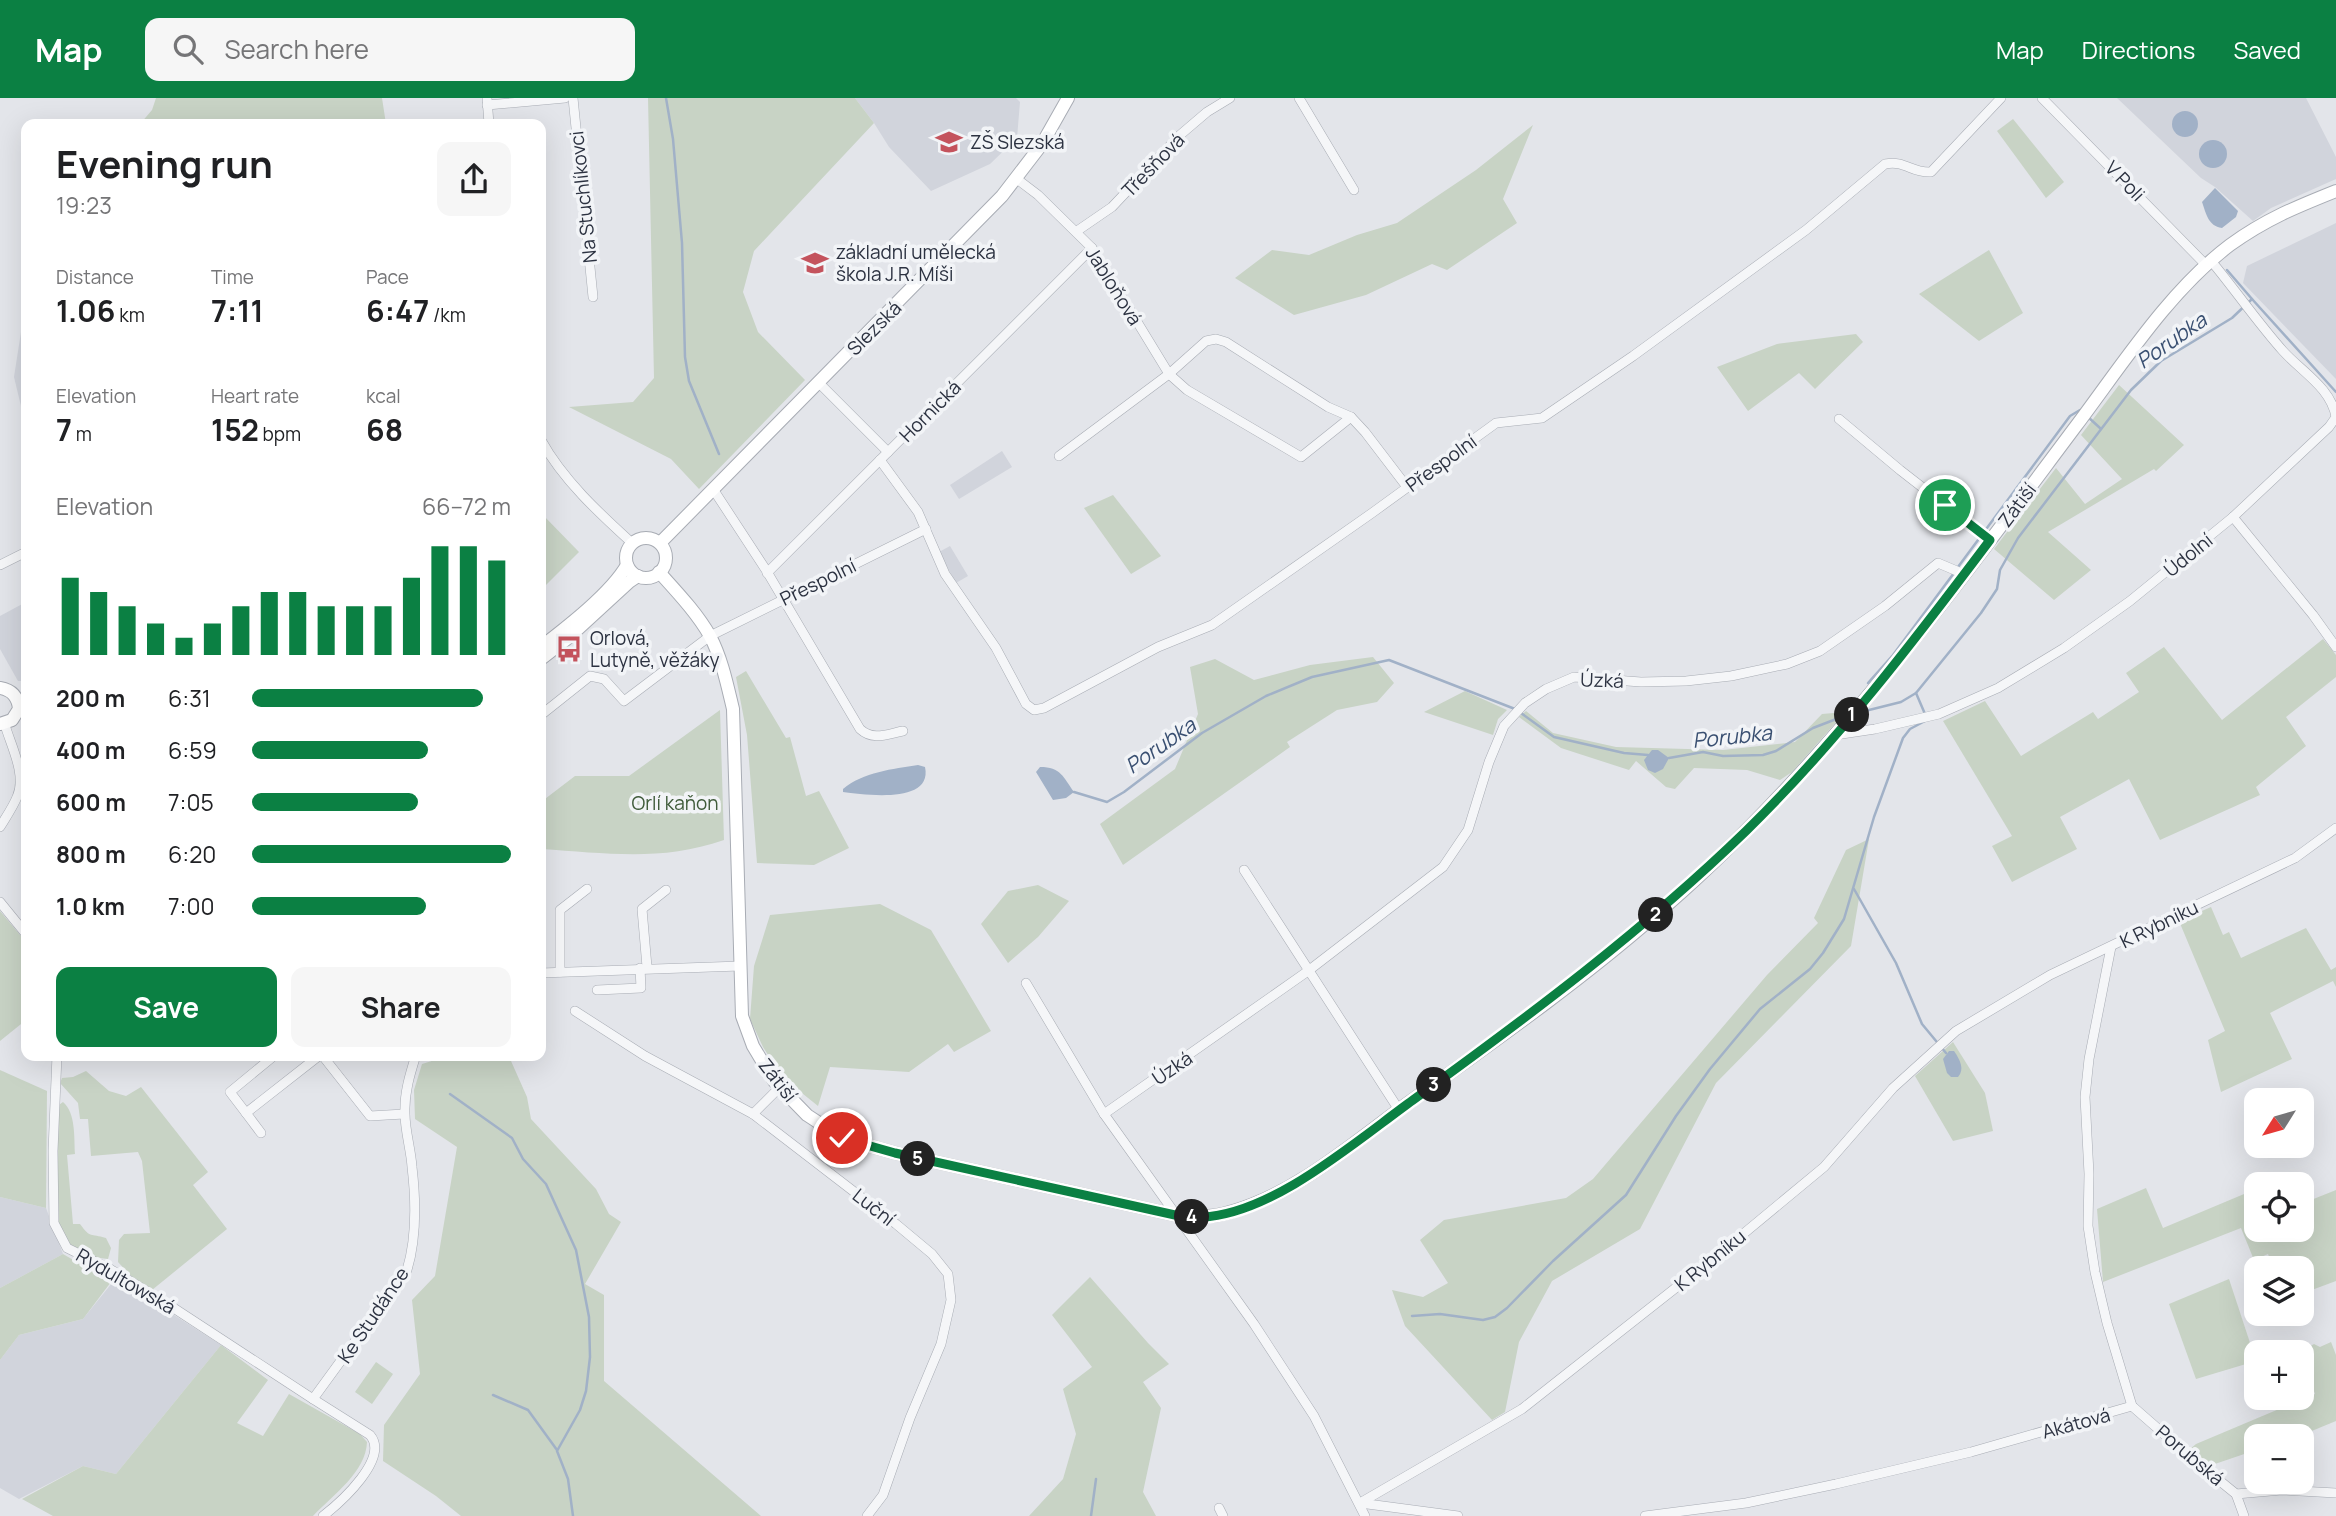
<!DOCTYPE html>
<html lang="en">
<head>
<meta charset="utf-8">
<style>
  :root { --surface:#fff; --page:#f6f6f6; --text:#202124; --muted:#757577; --accent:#0b8043 }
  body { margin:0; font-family:Manrope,sans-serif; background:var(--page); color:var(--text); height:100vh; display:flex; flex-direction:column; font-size:26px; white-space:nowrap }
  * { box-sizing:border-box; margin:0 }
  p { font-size:23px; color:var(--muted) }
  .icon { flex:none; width:38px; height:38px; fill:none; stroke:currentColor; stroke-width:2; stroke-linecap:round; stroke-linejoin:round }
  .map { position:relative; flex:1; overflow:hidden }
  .panel { position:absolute; left:21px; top:21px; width:525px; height:942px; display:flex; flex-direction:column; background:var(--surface); border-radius:14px; box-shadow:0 7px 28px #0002 }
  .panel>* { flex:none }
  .needle { width:46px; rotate:233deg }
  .fabs { position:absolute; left:2244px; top:990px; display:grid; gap:14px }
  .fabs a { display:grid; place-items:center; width:70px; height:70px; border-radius:14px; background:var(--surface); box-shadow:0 7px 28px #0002; font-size:35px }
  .pin { position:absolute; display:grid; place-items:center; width:60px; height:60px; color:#fff; margin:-30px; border:4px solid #fff; border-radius:50%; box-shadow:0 2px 7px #0007 }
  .km { position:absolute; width:35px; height:35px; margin:-18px; border-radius:50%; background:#222; color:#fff; font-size:19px; line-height:35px; text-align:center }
  .round { display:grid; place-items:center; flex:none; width:74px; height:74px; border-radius:14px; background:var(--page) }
  .summary { display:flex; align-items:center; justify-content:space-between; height:119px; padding:0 35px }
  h1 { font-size:38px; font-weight:700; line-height:52px }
  .stats { display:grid; grid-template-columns:repeat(3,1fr); gap:10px; height:119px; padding:7px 35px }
  .stats div { display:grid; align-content:center }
  .stats b { font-size:30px; font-weight:700 }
  .stats small { font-size:19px; font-weight:400 }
  .stats p { font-size:19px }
  .chart { height:196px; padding:14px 35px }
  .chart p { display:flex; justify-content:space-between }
  .chart svg { width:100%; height:126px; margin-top:7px; stroke:var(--accent); stroke-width:6 }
  .button { display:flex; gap:14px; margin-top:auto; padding:14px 35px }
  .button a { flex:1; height:80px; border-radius:14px; background:var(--accent); color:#fff; font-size:28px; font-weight:700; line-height:80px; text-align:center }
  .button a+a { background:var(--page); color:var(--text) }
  ul { padding:0 35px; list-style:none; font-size:23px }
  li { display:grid; grid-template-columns:112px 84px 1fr; align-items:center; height:52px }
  li i { height:18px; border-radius:9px; background:var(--accent) }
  header { display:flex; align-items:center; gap:42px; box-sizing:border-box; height:98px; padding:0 35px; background:var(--accent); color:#fff }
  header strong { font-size:33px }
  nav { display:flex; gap:38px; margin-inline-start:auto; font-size:24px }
  .search { width:490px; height:63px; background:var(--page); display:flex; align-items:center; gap:18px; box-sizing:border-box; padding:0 24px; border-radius:14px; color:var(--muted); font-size:26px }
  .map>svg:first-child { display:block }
</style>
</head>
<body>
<header>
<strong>Map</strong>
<div class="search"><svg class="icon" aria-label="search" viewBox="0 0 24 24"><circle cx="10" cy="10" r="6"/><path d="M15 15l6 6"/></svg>Search here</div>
<nav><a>Map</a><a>Directions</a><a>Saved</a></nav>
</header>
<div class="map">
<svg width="2336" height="1418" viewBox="0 0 2336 1418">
  <rect width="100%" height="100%" fill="#e3e5ea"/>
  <!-- built -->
  <g fill="#d1d4dc">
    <polygon points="855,0 1016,0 1020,4 1017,40 990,66 931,93 889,49 874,25"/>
    <polygon points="2117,0 2306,0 2336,59 2336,81 2271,110 2253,123 2215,89 2201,80"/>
    <polygon points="2336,125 2336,281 2243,185 2247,168"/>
    <polygon points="26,202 26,329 14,279"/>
    <polygon points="1002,353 1012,369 959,401 950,387"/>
    <polygon points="950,448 968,478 956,485 939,454"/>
    <polygon points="26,504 26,583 18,583 0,551 0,518"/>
    <polygon points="0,1099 46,1110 63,1156 0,1190"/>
    <polygon points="116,1180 221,1247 116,1376 83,1368 19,1401 0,1390 0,1262 19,1237 83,1221"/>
  </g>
  <!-- green -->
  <g fill="#c8d3c5">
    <polygon points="156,0 382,0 386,26 140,26 152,12"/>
    <polygon points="648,0 855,0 874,25 754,153 743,194 758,234 805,282 699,391 671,361 569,309 633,304 654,280"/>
    <polygon points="2013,21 2064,84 2046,100 1997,33"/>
    <polygon points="1533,27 1503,101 1517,125 1447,172 1432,166 1366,197 1294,217 1235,180 1272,152 1309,157 1357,137 1397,125 1476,72"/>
    <polygon points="1989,152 2023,215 1979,243 1919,196"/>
    <polygon points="1856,236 1863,244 1815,291 1799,275 1748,313 1717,269 1777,246"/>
    <polygon points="2119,287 2184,347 2156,373 2154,371 2048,434 2091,472 2054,502 1994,451 2056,370 2085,406 2122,381 2081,337"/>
    <polygon points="1113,397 1161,458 1131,476 1084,410"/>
    <polygon points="541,415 579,454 541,492"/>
    <polygon points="2323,541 2336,557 2336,579 2286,619 2306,648 2256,689 2260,697 2160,742 2129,681 2060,719 2077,751 2012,784 1992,748 2012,738 1943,623 1985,603 2021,658 2093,614 2098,621 2139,594 2126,575 2164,549 2222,622"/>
    <polygon points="1373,559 1394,585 1377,604 1337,612 1287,644 1290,649 1123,767 1100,726 1175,671 1198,616 1190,569 1215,561 1254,582 1310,567"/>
    <polygon points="746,573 786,640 790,639 806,698 819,693 849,750 814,767 757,765 747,637 736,579"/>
    <polygon points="1465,593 1507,612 1498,621 1493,637 1424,614"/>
    <path d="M720,612L724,742C661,764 606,755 541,751V704L575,678H629Z"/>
    <polygon points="1526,613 1553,635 1616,649 1723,652 1795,644 1822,616 1845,614 1792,674 1780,682 1747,672 1694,670 1675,691 1666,689 1636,663 1629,672 1561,650 1519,619"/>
    <polygon points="1869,741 1851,848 1716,985 1640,1131 1552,1183 1519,1244 1505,1314 1492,1322 1405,1228 1392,1192 1423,1199 1448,1185 1420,1142 1444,1122 1566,1100 1593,1081 1767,877 1818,825 1814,820 1846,752"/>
    <polygon points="1038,787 1069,803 1038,839 1008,865 981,826 1008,793"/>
    <polygon points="880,806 931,832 991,933 954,954 948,946 909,974 830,969 818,1008 782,979 763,949 750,921 754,868 770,817"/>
    <polygon points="2211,809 2223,837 2229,834 2241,860 2306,830 2331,872 2336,869 2336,889 2333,883 2270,915 2292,961 2221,994 2208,942 2225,933 2179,823"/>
    <polygon points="0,813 26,844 26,922 0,943"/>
    <polygon points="1953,944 1985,995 1993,1033 1953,1043 1915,978"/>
    <polygon points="451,957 506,957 511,963 527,999 531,1021 596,1091 609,1116 621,1124 585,1186 604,1197 604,1283 761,1418 461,1418 436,1398 383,1363 384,1327 420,1276 412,1202 435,1178 457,1049 415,1021 414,992 422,966"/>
    <polygon points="0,972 47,993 46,1110 0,1099"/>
    <polygon points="86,973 109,993 126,998 141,989 208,1074 193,1087 227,1131 152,1192 131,1178 118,1164 119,1142 124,1136 150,1135 142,1063 138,1054 91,1058 88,1021 80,1021 78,1005 60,985 62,980 73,979"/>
    <path d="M63,1004C76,1015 74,1040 75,1056L67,1057L73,1126H80C91,1141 90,1135 106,1140L111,1150L108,1161L92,1159L71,1147L65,1140L57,1121L56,1009Z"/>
    <polygon points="2146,1090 2163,1130 2256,1091 2256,1132 2301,1132 2301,1106 2336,1092 2336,1183 2301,1196 2301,1171 2274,1171 2268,1156 2254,1162 2241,1130 2103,1184 2097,1111"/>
    <polygon points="63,1156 111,1184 83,1221 19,1237 0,1262 0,1190"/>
    <polygon points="1090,1179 1148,1245 1169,1266 1143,1284 1161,1310 1143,1394 1156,1418 1029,1418 1063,1381 1076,1336 1063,1291 1092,1269 1052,1217"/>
    <polygon points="2229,1181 2256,1263 2196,1281 2169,1206"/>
    <polygon points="2331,1244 2336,1257 2336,1323 2297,1339 2256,1339 2256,1352 2212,1367 2209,1367 2190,1351 2196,1346 2315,1296 2300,1254 2314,1246 2320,1249"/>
    <path d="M221,1247L268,1282L237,1325L263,1338L289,1296L360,1336L367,1344C366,1374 333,1397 313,1418H53L22,1401L83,1368L116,1376Z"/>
    <polygon points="376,1264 393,1276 372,1306 355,1294"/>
  </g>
  <!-- water -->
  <g fill="#a1b1c7">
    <circle cx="2185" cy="26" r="13"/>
    <circle cx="2213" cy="56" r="14"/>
    <path d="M2215,90L2238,113L2236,119L2222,130C2208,128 2206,115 2202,104Z"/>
    <polygon points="1652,652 1658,652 1669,660 1663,671 1655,675 1648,672 1644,662"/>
    <path d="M918,667L925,669C933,706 866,697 843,694V691C863,674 893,671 918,667Z"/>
    <path d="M1040,669C1061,669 1063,679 1074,694L1066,700L1053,702L1036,674Z"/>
    <path d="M1949,953H1954C1960,962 1965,971 1958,979H1951L1947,975L1943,961Z"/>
  </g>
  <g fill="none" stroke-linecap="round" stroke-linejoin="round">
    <!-- stream -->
    <g stroke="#a1b1c7" stroke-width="2.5">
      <polyline points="666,0 673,41 682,145 685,259 689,283 719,356"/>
      <polyline points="2227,172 2252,201"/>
      <polyline points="2088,319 2100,330"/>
      <polyline points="1958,469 2070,318 2080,312"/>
      <polyline points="1868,585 1893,557 1954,475"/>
      <polyline points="1916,595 1925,616"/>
      <polyline points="1861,614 1901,604 1916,595 1981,515 1997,491 2000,472 2018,440 2131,292 2161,263 2232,220 2252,201 2336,294"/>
      <polyline points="1521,615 1554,639 1624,655 1648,657"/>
      <polyline points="1669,660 1703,654 1723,658 1763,657 1776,653 1813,630 1844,618"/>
      <polyline points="1074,694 1107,704 1124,694 1202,635 1266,598 1312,579 1389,562 1515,611"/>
      <polyline points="1854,791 1896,865 1922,926 1946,955"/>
      <polyline points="450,996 512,1040 523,1061 546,1086 576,1152 589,1219 590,1259 586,1293 580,1312 557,1353 568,1381 573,1418"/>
      <polyline points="1412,1218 1440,1216 1483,1222 1495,1219 1507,1210 1553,1163 1626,1097 1676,1018 1710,971 1760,911 1810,871 1823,855 1844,821 1874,719 1903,640 1910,631 1925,623"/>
      <polyline points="493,1297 528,1312 557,1352"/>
      <polyline points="1091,1418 1096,1381"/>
    </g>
    <!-- street casing -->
    <g stroke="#a8acb4" stroke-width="10">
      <g id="street">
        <polyline points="487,0 489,26"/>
        <polyline points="573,0 593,199"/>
        <polyline points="1299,0 1354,92"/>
        <polyline points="2042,0 2207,168"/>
        <polyline points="487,7 565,0"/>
        <polyline points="1017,81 1038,97 1092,150 1169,276 1187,292 1301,359 1351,319"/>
        <polyline points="1077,133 1112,109 1180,37 1207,14 1230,0"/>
        <polyline points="819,285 888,354"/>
        <polyline points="1839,321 1900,372 1990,442"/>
        <path d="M541,342C563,382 599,415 632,445"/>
        <polyline points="1059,358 1169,276 1206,243 1216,241 1226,244 1328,309 1351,319 1365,334 1407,389"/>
        <path d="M880,362L918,414L945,476L996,550L1026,606L1034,612L1044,610L1158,549L1212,527L1372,415L1496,325L1542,320L1633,258L1806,132L1885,66C1906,62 1910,75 1931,74L2001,0"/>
        <path d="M713,391L766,472L860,631C873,643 887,636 903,633"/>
        <polyline points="2233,419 2313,517 2336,549"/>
        <polyline points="0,467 26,454"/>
        <polyline points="767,475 1092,150"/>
        <polyline points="541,617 590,578 604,581 624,603 710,538 926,431"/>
        <path d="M1835,637L1875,631L1939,616L1998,590L2064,550L2130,503L2233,419L2329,329L2336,319C2331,290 2302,274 2283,253C2258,225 2236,193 2212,164"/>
        <path d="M0,729C6,719 13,709 17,699C27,677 11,648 5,627"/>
        <polyline points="1244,772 1399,1012"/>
        <polyline points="0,804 26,836"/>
        <polyline points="2111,849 2089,961 2085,999 2089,1076 2088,1128 2095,1174 2107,1225 2132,1308"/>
        <polyline points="647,869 642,811 666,792"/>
        <polyline points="560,874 560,812 587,791"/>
        <polyline points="541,875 740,868"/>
        <polyline points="1026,885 1104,1016 1254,1226 1314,1318 1365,1418"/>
        <polyline points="597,892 641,890 640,870"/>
        <polyline points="575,913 645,958 753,1016 896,1126 932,1156 948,1176 951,1202 941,1246 910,1320 883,1397 867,1418"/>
        <polyline points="57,957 53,1053 54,1125 67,1150 110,1171 163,1203 313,1301"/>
        <polyline points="275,957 230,994 246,1015 320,957"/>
        <polyline points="322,957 370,1018 404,1016"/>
        <polyline points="246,1015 261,1035"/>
        <polyline points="753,1016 780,989"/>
        <polyline points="1104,1016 1308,873 1443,769 1468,732 1489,664 1504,628 1525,605 1546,591 1574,579 1641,584 1686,583 1731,578 1787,566 1820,553 1885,508 1938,465 1964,476"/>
        <polyline points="2132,1308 2188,1357 2236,1396 2282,1392 2336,1395"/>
        <polyline points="2236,1396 2244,1418"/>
        <polyline points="1360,1405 1522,1311 1725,1151 1824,1069 1893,990 1956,933 2050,877 2295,760 2336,730"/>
        <polyline points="1360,1405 1458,1418"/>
        <polyline points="1219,1410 1223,1418"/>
        <path d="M323,1418C341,1404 390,1360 370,1337L313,1301L407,1172C417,1139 416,1103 412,1069C411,1052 405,1033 405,1016C404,995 410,976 416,957"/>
        <polyline points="1645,1418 1746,1405 1836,1386 1971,1354 2132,1308"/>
      </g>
    </g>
    <!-- secondary casing -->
    <g stroke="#a8acb4" stroke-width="14">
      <g id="secondary">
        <circle cx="646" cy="460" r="20"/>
        <polyline points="660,445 1002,98 1042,46 1068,0"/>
        <path d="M659,474C677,494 697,515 710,538C722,561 727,586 733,611L742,918L753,948L774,983L807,1017L842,1040L895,1055L1175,1117C1194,1119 1211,1120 1230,1114C1298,1095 1355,1043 1411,1003C1493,944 1576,886 1652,820C1710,771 1765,715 1816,658C1909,554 1992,440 2076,328C2122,267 2169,193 2230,147C2266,121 2296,109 2336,93"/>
        <path d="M541,549C567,529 611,495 627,467"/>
        <polyline points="541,561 568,540 629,484 638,478"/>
        <path d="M0,590C12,592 18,599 19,611L12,622L0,626"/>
      </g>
    </g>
    <!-- street -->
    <use href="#street" stroke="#f5f6f8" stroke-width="9"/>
    <!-- secondary -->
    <use href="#secondary" stroke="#fff" stroke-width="12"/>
  </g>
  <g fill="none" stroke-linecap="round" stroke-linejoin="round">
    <!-- route casing -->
    <g stroke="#fff" stroke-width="14">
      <path id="route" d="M842,1040L895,1055L1175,1117C1184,1118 1193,1120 1202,1119C1273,1116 1356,1043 1413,1002C1529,918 1643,833 1746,733C1837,644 1914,543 1990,442L1945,407"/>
    </g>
    <!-- route -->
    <use href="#route" stroke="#0b8043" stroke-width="9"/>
  </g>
  <!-- icons -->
  <defs>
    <g id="school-bare" transform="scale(2.1)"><path d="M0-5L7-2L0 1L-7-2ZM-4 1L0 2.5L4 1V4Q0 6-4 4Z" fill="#c4535d" stroke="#f2f4f7" stroke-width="2.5" paint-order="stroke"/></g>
    <g id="bus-bare" transform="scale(2.1)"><path d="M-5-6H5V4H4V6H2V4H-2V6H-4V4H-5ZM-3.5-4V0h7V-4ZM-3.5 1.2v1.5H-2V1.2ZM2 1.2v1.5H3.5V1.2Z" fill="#c4535d" stroke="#f2f4f7" stroke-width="2.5" paint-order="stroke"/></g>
  </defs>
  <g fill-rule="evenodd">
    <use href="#school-bare" x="949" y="44"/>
    <use href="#school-bare" x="815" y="165"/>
    <use href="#bus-bare" x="569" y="551"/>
  </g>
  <g text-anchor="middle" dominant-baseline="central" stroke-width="7" stroke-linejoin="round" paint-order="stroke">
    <!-- poi labels -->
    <g font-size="19" fill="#2c3241" stroke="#f2f4f7" text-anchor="start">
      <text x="970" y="44">ZŠ Slezská</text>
      <text x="836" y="154">základní umělecká<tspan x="836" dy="22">škola J.R. Míši</tspan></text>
      <text x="590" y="540">Orlová,<tspan x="590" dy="22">Lutyně, věžáky</tspan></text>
    </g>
    <!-- street labels -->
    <g font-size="19" fill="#2c3241" stroke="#f2f4f7">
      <text transform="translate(1153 67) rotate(-46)">Třešňová</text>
      <text transform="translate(2125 83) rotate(46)">V Poli</text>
      <text transform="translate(583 99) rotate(-96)">Na Stuchlíkovci</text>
      <text transform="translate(1114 188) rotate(58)">Jabloňová</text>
      <text transform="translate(874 230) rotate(-45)">Slezská</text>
      <text transform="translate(930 313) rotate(-45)">Hornická</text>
      <text transform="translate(1441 365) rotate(-36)">Přespolní</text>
      <text transform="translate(2017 407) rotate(-53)">Zátiší</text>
      <text transform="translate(2188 457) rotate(-39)">Údolní</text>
      <text transform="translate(818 484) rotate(-26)">Přespolní</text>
      <text transform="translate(1602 582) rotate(2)">Úzká</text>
      <text transform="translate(2159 826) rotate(-26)">K Rybníku</text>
      <text transform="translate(1172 970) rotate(-34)">Úzká</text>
      <text transform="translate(778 982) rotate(52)">Zátiší</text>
      <text transform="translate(874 1109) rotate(38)">Luční</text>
      <text transform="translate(1710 1162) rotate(-39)">K Rybníku</text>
      <text transform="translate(126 1183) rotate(30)">Rydultowská</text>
      <text transform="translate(373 1217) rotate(-56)">Ke Studánce</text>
      <text transform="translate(2076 1325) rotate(-15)">Akátová</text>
      <text transform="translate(2190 1357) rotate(40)">Porubská</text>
    </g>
    <!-- park labels -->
    <g font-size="19" fill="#3f5b3a" stroke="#f2f4f7">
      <text x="675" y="705">Orlí kaňon</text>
    </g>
    <!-- water labels -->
    <g font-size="21" font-style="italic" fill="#394f71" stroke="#f2f4f7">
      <text transform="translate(2171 242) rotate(-35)">Porubka</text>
      <text transform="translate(1732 638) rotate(-6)">Porubka</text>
      <text transform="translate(1160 647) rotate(-35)">Porubka</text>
    </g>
  </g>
</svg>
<div class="fabs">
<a><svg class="needle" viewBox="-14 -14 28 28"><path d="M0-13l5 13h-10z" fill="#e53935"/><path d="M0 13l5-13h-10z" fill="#757577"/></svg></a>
<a><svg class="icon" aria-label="locate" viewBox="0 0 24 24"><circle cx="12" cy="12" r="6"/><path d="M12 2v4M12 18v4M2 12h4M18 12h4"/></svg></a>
<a><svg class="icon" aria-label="layers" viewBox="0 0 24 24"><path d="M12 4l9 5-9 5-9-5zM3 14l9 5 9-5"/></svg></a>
<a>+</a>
<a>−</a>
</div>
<div class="pin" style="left:1945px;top:407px;background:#1e9e55"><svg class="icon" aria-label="arrive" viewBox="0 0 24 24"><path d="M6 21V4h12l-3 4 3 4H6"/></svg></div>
<div class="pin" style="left:842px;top:1040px;background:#d93025"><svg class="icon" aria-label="check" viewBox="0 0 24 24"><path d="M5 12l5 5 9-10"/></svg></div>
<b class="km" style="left:1852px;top:617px">1</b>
<b class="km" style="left:1656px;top:817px">2</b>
<b class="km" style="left:1434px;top:987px">3</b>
<b class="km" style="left:1192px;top:1119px">4</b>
<b class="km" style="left:918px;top:1061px">5</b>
<section class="panel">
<div class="summary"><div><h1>Evening run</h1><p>19:23</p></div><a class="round"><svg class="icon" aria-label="share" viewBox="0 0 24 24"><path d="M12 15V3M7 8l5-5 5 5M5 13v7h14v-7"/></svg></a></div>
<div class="stats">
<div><p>Distance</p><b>1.06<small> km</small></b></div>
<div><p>Time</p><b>7:11</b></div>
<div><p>Pace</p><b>6:47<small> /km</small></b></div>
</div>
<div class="stats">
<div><p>Elevation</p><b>7<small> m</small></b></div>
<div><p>Heart rate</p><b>152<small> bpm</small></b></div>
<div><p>kcal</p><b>68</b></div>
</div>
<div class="chart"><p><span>Elevation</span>66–72 m</p>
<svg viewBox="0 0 160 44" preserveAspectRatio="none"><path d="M5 44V17M15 44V22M25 44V27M35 44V33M45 44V38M55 44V33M65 44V27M75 44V22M85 44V22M95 44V27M105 44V27M115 44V27M125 44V17M135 44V6M145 44V6M155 44V11"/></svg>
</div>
<ul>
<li><b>200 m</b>6:31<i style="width:89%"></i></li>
<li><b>400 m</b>6:59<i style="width:68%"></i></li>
<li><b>600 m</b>7:05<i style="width:64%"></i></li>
<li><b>800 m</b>6:20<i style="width:100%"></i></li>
<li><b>1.0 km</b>7:00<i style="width:67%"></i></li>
</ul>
<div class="button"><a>Save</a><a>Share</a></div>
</section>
</div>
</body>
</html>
